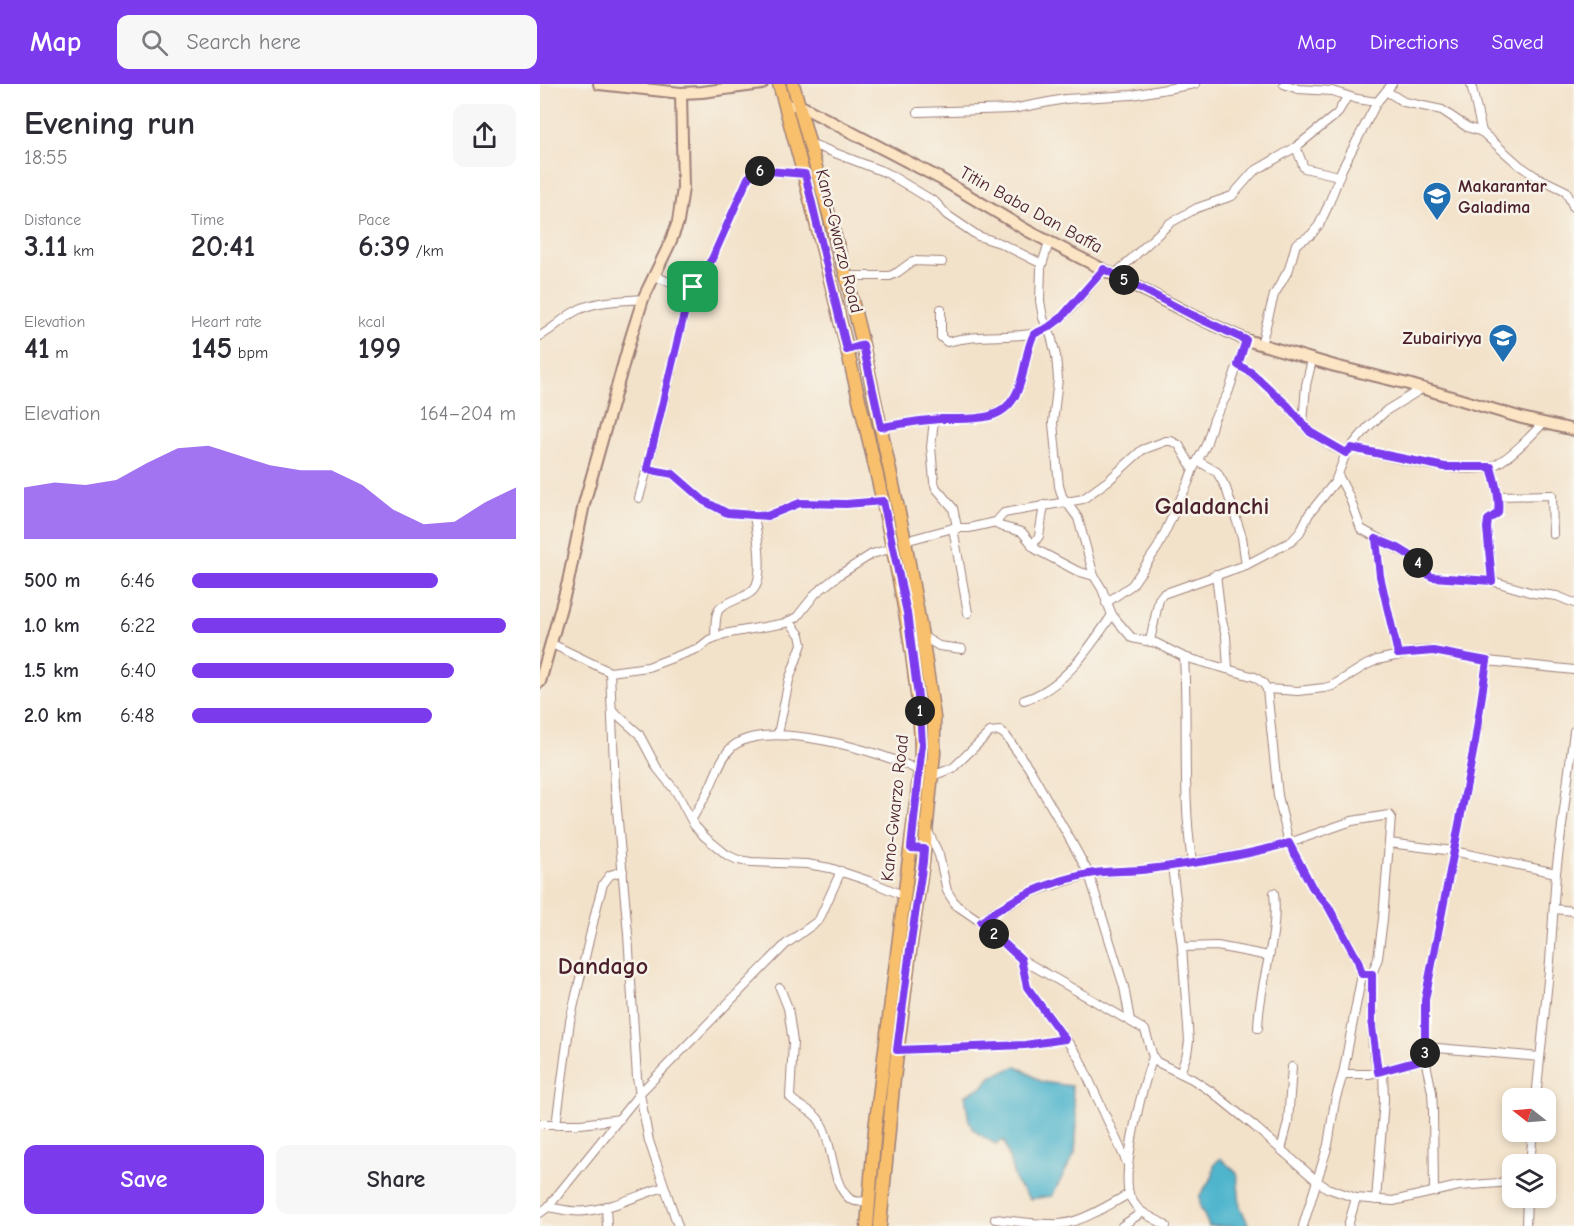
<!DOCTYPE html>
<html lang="en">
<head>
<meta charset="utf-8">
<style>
  :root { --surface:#fff; --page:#f7f7f7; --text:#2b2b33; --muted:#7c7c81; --accent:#7c3aed }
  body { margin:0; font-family:"Comic Neue",sans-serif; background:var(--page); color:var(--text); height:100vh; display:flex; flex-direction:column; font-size:22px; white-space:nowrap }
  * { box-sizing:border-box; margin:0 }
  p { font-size:20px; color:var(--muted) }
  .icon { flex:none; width:33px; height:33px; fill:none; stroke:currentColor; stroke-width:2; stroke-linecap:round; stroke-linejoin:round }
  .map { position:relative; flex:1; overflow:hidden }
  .panel { display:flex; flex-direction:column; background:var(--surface); width:540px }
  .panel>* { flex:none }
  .needle { width:39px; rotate:287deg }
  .controls { position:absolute; left:962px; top:1004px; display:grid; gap:12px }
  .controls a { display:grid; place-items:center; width:54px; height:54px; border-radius:12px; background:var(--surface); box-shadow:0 3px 9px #0003; font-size:30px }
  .pin { position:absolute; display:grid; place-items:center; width:51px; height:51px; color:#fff; margin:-26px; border-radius:12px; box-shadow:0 3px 9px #0006 }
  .km { position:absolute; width:30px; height:30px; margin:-15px; border-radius:50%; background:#222; color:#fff; font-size:16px; line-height:30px; text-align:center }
  .round { display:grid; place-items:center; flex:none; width:63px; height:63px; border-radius:12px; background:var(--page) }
  .summary { display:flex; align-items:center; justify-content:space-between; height:102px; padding:0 24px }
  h1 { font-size:33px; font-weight:600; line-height:45px }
  .figures { display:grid; grid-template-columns:repeat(3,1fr); gap:9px; height:102px; padding:6px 24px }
  .figures div { display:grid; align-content:center }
  .figures b { font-size:30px; font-weight:600 }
  .figures small { font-size:16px; font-weight:400 }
  .figures p { font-size:16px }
  .chart { height:168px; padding:12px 24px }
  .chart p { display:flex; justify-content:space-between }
  .chart svg { width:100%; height:108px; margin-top:6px; fill:var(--accent); opacity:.7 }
  .primary-button { display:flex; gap:12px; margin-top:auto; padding:12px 24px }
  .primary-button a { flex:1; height:69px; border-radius:12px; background:var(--accent); color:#fff; font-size:24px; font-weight:600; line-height:69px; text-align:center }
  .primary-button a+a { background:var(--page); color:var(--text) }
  ul { padding:0 24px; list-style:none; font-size:20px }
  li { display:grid; grid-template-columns:96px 72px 1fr; align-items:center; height:45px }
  li i { height:15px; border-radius:8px; background:var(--accent) }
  header { display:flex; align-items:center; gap:36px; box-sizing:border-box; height:84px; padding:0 30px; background:var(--accent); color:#fff }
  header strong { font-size:28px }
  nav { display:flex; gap:33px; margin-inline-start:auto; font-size:21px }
  .search { width:420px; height:54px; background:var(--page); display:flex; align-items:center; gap:15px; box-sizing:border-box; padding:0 21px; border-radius:12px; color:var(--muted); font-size:22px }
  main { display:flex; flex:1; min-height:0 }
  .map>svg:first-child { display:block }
</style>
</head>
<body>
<header>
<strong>Map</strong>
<div class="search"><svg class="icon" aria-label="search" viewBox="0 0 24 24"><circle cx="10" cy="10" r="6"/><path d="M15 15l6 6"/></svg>Search here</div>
<nav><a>Map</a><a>Directions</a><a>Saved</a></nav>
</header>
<main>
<section class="panel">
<div class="summary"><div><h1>Evening run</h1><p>18:55</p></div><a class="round"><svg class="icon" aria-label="share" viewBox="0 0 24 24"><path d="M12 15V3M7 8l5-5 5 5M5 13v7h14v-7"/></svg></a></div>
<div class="figures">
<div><p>Distance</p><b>3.11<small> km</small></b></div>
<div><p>Time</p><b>20:41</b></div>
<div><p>Pace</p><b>6:39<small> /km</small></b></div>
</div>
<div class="figures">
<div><p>Elevation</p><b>41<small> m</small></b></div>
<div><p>Heart rate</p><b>145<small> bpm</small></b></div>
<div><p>kcal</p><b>199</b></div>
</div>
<div class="chart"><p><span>Elevation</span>164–204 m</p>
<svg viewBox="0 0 160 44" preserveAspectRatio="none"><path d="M0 44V23L10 21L20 22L30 20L40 13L50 7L60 6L70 10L80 14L90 16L100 16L110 22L120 32L130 38L140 37L150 29L160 23V44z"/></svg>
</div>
<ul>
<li><b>500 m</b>6:46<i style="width:76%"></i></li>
<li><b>1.0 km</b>6:22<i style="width:97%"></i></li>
<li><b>1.5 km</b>6:40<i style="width:81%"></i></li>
<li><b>2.0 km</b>6:48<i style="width:74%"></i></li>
</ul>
<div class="primary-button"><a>Save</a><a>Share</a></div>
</section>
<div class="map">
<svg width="1034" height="1142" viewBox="0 0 1034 1142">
  <rect width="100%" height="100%" fill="#f7f3e8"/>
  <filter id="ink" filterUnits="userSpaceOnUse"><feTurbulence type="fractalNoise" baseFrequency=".0167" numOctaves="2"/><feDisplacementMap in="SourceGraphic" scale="12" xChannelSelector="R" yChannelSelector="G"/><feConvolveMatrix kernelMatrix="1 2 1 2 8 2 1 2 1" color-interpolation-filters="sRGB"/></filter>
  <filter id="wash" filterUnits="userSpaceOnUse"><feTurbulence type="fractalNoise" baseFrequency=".008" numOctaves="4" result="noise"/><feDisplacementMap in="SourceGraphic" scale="24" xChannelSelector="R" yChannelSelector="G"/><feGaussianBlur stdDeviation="1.35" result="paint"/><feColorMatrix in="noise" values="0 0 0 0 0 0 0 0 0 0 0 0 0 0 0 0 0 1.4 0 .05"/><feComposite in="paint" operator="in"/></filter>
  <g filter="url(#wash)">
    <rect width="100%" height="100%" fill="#f3e2ca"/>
    <!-- water -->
    <g fill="#4fb5cd" stroke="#4c6a7c" stroke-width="1.5">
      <path d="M477,982L502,998L531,1002L537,1037L535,1069L512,1112L490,1115L476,1099L464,1056L456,1060C426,1044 430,1043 425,1011L442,1003L452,992Z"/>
      <polygon points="680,1074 697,1089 700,1122 709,1142 669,1142 660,1122 660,1111 673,1092 674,1081"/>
    </g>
  </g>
  <g filter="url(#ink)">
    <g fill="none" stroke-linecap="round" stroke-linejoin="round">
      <!-- street casing -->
      <g stroke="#9e807a" stroke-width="10">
        <g id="street">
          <polyline points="744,0 758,5 792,7 817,15 837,18"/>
          <polyline points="931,0 942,48"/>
          <polyline points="846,7 864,18 902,26 927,43 942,48 979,81 995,92 1026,107 1034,124"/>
          <polyline points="378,28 472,25 525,15 592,11 655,0"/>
          <polyline points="269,59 347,89 395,118 407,131 438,152 460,159 502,180"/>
          <polyline points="756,63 764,84 799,92"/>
          <polyline points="509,158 501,184 500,217 503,234 511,252 516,272 518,295 513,339 519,402 522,412 538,434 554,492 562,505 572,531 592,554 616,559 644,573 715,593 723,599 727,605 758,607 784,604 792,602 826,581 837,576 878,567 893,567 947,577 1034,586"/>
          <polyline points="574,191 630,139 657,124 692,112 713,88 756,63 797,30 807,13"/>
          <path d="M115,192C126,196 141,206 153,203L172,175L208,94L216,86L265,90"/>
          <polyline points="306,192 350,192 358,188 373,177 402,178"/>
          <path d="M401,225V253L407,258C436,250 463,254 492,250C519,246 547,205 564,185"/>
          <path d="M0,252C13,245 22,235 34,228C55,216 81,217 103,215"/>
          <polyline points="721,261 734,211 749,185 756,160 771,151 779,141 788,122 802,85 837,18 852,0"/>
          <polyline points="698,281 712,289 748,322 769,348 795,364 806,369"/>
          <polyline points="394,336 391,363 394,398 396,404 413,424 417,443"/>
          <polyline points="763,339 766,301 772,276"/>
          <path d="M341,343C361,340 381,336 401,335C427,333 461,340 475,312C486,292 484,269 494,250"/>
          <path d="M811,364C845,371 916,391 949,383C965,379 992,351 1003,339"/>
          <polyline points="658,377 677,388 686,404 702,453 706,481"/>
          <path d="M951,383C955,398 960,413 958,429L948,436L947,444L952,497"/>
          <polyline points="107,385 133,390 164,417 187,429 227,432 260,419 306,420 343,417"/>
          <polyline points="798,391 809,412 821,445 871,472 883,487 892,493 952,497 993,509 1017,512 1034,519"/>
          <polyline points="958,412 1012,411 1013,450"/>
          <polyline points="99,414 112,367 150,205"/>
          <polyline points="456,438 460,442 482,448 497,466 537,487 554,492"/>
          <polyline points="413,444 428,529"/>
          <polyline points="836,455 840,492 858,570"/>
          <polyline points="365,457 413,444 429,444 456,438 464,429 543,415 569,396 602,366 626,357 631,357 639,361 653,385"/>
          <polyline points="492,462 499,452 504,421"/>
          <polyline points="676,490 681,533 686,552 688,585"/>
          <polyline points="566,519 592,501 618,463 648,399 653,385 666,361 674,335 688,309 706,256"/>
          <polyline points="382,552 399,562 422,565"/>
          <path d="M175,553C176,522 175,525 202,513C207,511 211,509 214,505C225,491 217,449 214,432"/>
          <polyline points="610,557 619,515 623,510 706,481 752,457 760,448 769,430 795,398 806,369 828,343 847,326 883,304"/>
          <polyline points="12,560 70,588 108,583 159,564 169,556 184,550 246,539 257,533 276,509 299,491 332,470 353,464"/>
          <path d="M644,573C648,641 642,710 652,778"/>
          <polyline points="70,588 75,703 88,850 97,994 109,1057 138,1142"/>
          <polyline points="727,605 738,712 749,759 772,803 788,822 818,877 822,890 803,990 795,1017 788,1061 763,1142"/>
          <path d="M484,616C524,604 549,564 572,531"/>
          <polyline points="72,626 99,650 117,684 137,709 154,741 165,753 187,771 198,776 211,778 267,780 290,784 329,797 365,812"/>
          <polyline points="238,650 249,596 262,560 260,551 249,537"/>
          <polyline points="392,692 413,684 450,648 460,647 466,652 489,684 531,757 549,790 584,903 590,936"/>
          <path d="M152,735C157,726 163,717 168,707C175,694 180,674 192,663C226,633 343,668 380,687"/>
          <polyline points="388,747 399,771 407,807 416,821 441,838 481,875 605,946 613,973 617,978 652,995 672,1008 714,1042 777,1097 787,1104 816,1114 853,1117 919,1102 972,1098"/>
          <polyline points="849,759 913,767 1016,789"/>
          <polyline points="632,782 642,863 649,957 647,970 640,989"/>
          <polyline points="1014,825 1034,827"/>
          <polyline points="441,838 453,828 492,808 549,790 609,785 715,768 749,759 812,737 849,731 851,733 843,835 838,874 832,890 831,902 833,965 838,988"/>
          <polyline points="642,863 677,862 729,872"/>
          <polyline points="481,875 487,903 538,972 589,1083"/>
          <path d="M240,904L248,924L253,958L250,1013C258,1023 272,1025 279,1036C294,1058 290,1099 310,1115C315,1119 322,1117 328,1117"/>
          <path d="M718,944C719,898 739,855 734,809"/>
          <polyline points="886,963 1000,973"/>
          <polyline points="357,966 485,961 525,955"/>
          <path d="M613,973C603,1000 582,1082 589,1110C590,1114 593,1118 596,1122C602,1131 616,1134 626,1142"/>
          <polyline points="803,990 830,990 885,975"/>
          <polyline points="996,1014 1010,877 1016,789 1034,647"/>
          <polyline points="0,1040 41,1040 80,1035"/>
          <polyline points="16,1041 30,937 57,822 63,800 70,791 83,787"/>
          <polyline points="741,1066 748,1038 752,983"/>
          <polyline points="990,1080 993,1047"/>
          <polyline points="894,1108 893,1027 892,1008 885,975 885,916 935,658 947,577"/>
          <polyline points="836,1116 844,1016 843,986"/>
          <polyline points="66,1122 67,1142"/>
          <path d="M8,1123C21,1125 33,1129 46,1127C72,1124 99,1111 124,1103"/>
          <polyline points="0,1129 8,1123 100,1009 246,860 279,836 301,787"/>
          <path d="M455,1135C474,1137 493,1140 511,1140C538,1142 566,1122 589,1110"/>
          <polyline points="582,1142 601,1129"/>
          <polyline points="808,1142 816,1114"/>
          <polyline points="986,1142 987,1113"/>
        </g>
      </g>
      <!-- secondary casing -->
      <g stroke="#9e807a" stroke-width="14">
        <g id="secondary">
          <polyline points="59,0 141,9 162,8 222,0"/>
          <polyline points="253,21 259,21 399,94 488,147 652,231 706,256 795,282 868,300 982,334 1034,346"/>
          <polyline points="0,598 28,498 44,420 91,253 103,215 130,159 138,138 143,104 141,9"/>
        </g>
      </g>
      <!-- primary casing -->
      <g stroke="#9e807a" stroke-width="15">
        <g id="primary">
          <path d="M239,0C273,120 301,240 330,361C346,430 361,499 372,570C377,610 383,647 380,687L335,1045L327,1142"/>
          <polyline points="253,0 306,192 323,261 365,457 382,552 394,633 394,670 383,778 371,859 353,1003 340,1142"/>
        </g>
      </g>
      <!-- street -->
      <use href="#street" stroke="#fff" stroke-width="8"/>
      <!-- secondary -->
      <use href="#secondary" stroke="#fce5c4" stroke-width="10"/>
      <!-- primary -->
      <use href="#primary" stroke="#f8bf6c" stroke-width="12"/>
    </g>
  </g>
  <g fill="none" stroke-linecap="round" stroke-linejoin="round" filter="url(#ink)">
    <!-- route casing -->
    <g stroke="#fff" stroke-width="12">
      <path id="route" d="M216,86L265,90L307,266L323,261L341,343C361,340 381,336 401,335C428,334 460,340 475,312C486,292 484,269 494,250L509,243L521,234L564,185L652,231L706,256L698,281L712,289L748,322L770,348L806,369L811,364L905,383H951C955,398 960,413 958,429L948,436L947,444L952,497L892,493L883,487L871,472L858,464L836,455L840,492L858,570L893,567L947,577L935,658L885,916V975L838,988L832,943V890H822L818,877L788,822L772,803L749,759C704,772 655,779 609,785C589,788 568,786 549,790C511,797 471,814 441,838L481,875L487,903L525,955L485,961L357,966L371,858L383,778L384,765L371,764L382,660L380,628L367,529L343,417L306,420L260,419L227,432L187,429L164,417L133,390L107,385L150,205L153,203L172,175L208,94Z"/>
    </g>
    <!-- route -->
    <use href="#route" stroke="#7c3aed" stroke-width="8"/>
  </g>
  <!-- icons -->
  <defs>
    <g id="school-pin" transform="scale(1.5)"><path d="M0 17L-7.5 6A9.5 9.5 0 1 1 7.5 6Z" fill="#1f6fb2" stroke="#f7f3e8"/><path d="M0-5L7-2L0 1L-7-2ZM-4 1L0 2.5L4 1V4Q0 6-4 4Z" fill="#fff"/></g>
  </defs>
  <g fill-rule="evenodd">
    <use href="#school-pin" x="897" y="112"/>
    <use href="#school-pin" x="963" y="254"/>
  </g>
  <g text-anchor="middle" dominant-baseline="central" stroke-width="5" stroke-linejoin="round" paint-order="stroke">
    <!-- poi labels -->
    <g font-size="18" font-weight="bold" fill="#4a1f2b" stroke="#f7f3e8" text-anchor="start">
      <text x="918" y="102">Makarantar<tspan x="918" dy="21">Galadima</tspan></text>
      <text x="942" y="254" text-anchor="end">Zubairiyya</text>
    </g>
    <!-- street labels -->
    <g font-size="18" fill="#4a1f2b" stroke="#f7f3e8">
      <text transform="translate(491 126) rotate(29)">Titin Baba Dan Baffa</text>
      <text transform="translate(299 157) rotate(76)">Kano-Gwarzo Road</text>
      <text transform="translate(355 724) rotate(-84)">Kano-Gwarzo Road</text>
    </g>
    <!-- district labels -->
    <g font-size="24" font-weight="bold" fill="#4a1f2b" stroke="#f7f3e8">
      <text x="672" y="422">Galadanchi</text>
      <text x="63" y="882">Dandago</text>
    </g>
  </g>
</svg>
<div class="controls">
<a><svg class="needle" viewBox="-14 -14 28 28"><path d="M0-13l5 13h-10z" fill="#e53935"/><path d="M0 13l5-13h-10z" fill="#7c7c81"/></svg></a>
<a><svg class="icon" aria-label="layers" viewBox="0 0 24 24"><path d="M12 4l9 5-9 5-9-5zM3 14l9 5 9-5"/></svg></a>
</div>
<div class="pin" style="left:153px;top:203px;background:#1e9e55"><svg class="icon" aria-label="arrive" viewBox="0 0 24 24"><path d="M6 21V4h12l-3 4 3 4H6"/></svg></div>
<b class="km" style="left:380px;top:627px">1</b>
<b class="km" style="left:454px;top:850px">2</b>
<b class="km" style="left:885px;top:969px">3</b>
<b class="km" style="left:878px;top:479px">4</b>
<b class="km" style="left:584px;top:196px">5</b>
<b class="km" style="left:220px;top:87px">6</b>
</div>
</main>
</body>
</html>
